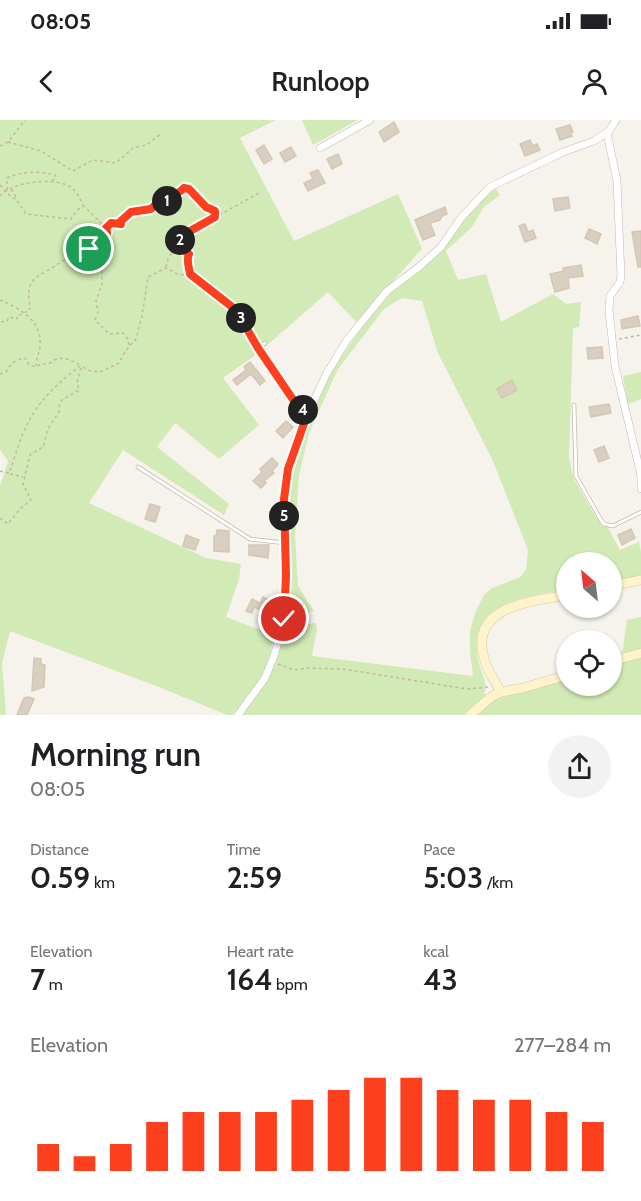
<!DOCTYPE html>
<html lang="en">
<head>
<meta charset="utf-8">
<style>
  :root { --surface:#fff; --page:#f2f2f2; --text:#202124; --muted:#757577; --accent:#fc3f1d }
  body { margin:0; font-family:Cabin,sans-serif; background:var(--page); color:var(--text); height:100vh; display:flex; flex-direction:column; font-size:22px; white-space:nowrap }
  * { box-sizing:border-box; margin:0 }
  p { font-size:20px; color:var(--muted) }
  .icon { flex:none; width:33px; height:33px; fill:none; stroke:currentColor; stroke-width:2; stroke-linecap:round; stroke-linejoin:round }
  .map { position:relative; height:595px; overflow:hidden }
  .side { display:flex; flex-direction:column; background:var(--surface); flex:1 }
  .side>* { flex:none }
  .needle { width:39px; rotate:332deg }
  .controls { position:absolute; left:556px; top:432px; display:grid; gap:12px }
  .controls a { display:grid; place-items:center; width:66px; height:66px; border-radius:50%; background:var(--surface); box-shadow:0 2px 4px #0004; font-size:30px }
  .pin { position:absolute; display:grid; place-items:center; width:51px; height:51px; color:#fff; margin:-26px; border:3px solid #fff; border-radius:50%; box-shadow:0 2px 6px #0007 }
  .km { position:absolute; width:30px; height:30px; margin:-15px; border-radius:50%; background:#222; color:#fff; font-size:16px; line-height:30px; text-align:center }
  .round { display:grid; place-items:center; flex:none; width:63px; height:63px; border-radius:32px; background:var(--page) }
  .head { display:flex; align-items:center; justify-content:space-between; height:102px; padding:0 30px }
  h1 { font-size:33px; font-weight:600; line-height:45px }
  .stats { display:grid; grid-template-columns:repeat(3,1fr); gap:9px; height:102px; padding:6px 30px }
  .stats div { display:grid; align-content:center }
  .stats b { font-size:30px; font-weight:600 }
  .stats small { font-size:16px; font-weight:400 }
  .stats p { font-size:16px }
  .chart { height:168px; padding:12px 30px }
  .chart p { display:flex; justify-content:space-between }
  .chart svg { width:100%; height:108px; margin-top:6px; stroke:var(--accent); stroke-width:6 }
  .status { display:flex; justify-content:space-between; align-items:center; height:42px; padding:0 30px; background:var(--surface); direction:ltr }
  .status svg { height:16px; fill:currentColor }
  header { display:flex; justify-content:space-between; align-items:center; height:78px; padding:0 30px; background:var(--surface); font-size:27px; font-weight:600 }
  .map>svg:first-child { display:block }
</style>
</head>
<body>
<div class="status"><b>08:05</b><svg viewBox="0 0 49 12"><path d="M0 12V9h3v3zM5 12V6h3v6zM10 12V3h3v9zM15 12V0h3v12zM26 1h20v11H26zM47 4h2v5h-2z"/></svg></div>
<header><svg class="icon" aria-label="back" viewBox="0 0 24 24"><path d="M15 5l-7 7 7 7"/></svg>Runloop<svg class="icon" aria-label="person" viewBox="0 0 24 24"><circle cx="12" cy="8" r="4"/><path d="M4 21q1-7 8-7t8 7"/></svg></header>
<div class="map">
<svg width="641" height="595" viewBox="0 0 641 595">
  <rect width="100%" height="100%" fill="#f6f3ec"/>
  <!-- green -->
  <g fill="#d2eab5">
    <polygon points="0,0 276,0 240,18 294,121 398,74 422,129 356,202 328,172 257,234 223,258 259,305 219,339 175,303 157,327 229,384 224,395 123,330 89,383 206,438 241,444 239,459 226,497 274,515 269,542 256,565 233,595 227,595 159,567 10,511 2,543 6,595 0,595 0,366 8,341 0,330"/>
    <polygon points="302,0 358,0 313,25"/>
    <path d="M496,69L500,75L484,87L472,107L446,131L458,160L486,154L501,202L553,174L566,184L581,182L579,207L573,208L569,337L574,359L597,399L602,397L620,430L639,422L641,432V456L612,461V442H567V469C526,477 467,481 478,539C480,552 489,561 484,574L519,573L567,559V566H612V545L621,542L627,500L641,497V595H243L276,541L285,507L316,503L317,509L312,536L473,556L470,531V512L475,493L484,475L492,468L520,457L526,450L528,430L493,341L438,233L422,181L402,178L384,189L338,249L309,313L299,355L295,416L298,466L314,491L286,497L287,383L294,340L329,255L370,195L391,173L417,153L486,74Z"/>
    <polygon points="641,252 641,279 628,284 623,256"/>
  </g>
  <!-- building -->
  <g fill="#d8cfc1" stroke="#d3c7b4" stroke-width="1.5">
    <polygon points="394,2 399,12 384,22 379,12"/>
    <polygon points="570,5 573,12 570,13 572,16 560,20 556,9"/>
    <polygon points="530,20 533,26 537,24 540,30 525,36 520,24"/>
    <polygon points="264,25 272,39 264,44 256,30"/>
    <polygon points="291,27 296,36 285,42 280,33"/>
    <polygon points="338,34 342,44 332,49 327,39"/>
    <polygon points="318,50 325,63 308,71 304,63 313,59 310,53"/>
    <polygon points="568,77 570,88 555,91 553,79"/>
    <polygon points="445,87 447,94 442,96 440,100 430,103 435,115 423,120 415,100"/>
    <polygon points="525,104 528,112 533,110 536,118 525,122 519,106"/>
    <polygon points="589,109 601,114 597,124 585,118"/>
    <polygon points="641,111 641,147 638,147 632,112"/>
    <polygon points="581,145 583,156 568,158 569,168 555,172 550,154 564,151 563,148"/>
    <polygon points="638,196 640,206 622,209 621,200"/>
    <polygon points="602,227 603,238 588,239 587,228"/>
    <polygon points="250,242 265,261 260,265 251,254 237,265 233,260 246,250 244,247"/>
    <polygon points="512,260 517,270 502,278 497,269"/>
    <polygon points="609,284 611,293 591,297 589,287"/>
    <polygon points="286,301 293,307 283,318 276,311"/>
    <polygon points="604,326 609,338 599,342 594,330"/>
    <polygon points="272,338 278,344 272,351 274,353 264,361 266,363 261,368 253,361 262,352 260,349"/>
    <polygon points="150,384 160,387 155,402 145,399"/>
    <polygon points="631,409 635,418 622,425 618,415"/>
    <polygon points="217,410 229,411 229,432 214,431 214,416 216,416"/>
    <polygon points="186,415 199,420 195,430 183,426"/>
    <polygon points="249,425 269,425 268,438 249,435"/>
    <polygon points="263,477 271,481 266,491 263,489 262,491 254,487 252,493 246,491 252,479 260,483"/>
    <polygon points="34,538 41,539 41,544 45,545 44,567 32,571"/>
    <polygon points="29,577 34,579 27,595 17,595 24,578"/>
  </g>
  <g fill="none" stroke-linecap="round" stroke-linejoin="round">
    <!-- lane casing -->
    <g stroke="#c2bbae" stroke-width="4.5">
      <g id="lane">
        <polyline points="265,223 258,228 294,281 306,293"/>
        <polyline points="574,285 576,356 601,400 604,404 613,406 641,392"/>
        <polyline points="138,347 250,419 285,423"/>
      </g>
    </g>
    <!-- street casing -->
    <g stroke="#c2bbae" stroke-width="8">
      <g id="street">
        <polyline points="607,13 617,61 621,156 620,162 610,176 609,191 615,246 641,355 641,369"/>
        <polyline points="320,28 370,0"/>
        <polyline points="238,595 265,558 274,536 284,502 287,455 284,379 288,349 307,295 327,253 347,220 387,171 419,147 441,127 461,98 490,67 563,32 594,21 609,11 616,0"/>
      </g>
    </g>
    <!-- secondary casing -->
    <g stroke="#d6c79b" stroke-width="10">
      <g id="secondary">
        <polyline points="612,466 641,460"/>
        <polyline points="612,541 641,533"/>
        <path d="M501,572C495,561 487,551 484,538C469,486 532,481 567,475"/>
        <polyline points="470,595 491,577 501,572 523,568 567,555"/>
      </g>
    </g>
    <!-- path -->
    <g stroke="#c4b79f" stroke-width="1.5" stroke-dasharray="3 3" stroke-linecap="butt">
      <polyline points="8,22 41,31 73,51 93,40 116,43 133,28 146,25 161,14"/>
      <polyline points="0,26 8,22 25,0"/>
      <path d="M0,65L11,77L16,79L26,94L71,99L77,90L84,86L102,104L105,115H100L93,120L85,134L78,138C64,137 58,145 48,150C41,155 34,156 30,166C27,173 30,181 30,189H27L26,192L17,196V199L9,197L7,201L0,202"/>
      <path d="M0,76C12,62 52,57 69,66C76,69 80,79 83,85"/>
      <path d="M16,77L13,71L7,69V58C20,51 41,51 55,55L56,58L49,62"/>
      <polyline points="178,127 189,134 188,142 191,156"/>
      <polyline points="166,147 168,139 183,115 261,72"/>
      <path d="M0,180C21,189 43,201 40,227C39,234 36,240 36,246"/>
      <polyline points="619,219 641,215"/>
      <path d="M129,225L128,219L123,213L109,214L95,200L98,192L96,181L102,164V128L107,113L106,108L111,103L121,104V101L129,94L151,89L155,84L161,88H164L167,84V79C172,74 179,74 184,68L189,69L206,87L215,91V97"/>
      <path d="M0,254L6,252L12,243L23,238L26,239L29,245L36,247C42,243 44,244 50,243C52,242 53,240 54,240C63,236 72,240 79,245"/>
      <path d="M0,351L9,353C15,338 19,320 27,305C37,282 60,261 80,246L91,251L100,252L119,243L126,230L136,219L142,196L148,157L166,148L177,154L192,156L236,190L256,224"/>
      <polyline points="10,354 23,357"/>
      <polyline points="0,398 8,404 21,388 31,380 23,364 30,335 43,327 48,309 59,292 59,286 62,280 79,270 77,262 81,248"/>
      <polyline points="278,544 294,550 308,548 343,549 467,569 489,567"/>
    </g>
    <!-- lane -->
    <use href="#lane" stroke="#fff" stroke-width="3"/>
    <!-- street -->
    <use href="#street" stroke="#fff" stroke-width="7"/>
    <!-- secondary -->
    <use href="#secondary" stroke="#fff3cd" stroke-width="9"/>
  </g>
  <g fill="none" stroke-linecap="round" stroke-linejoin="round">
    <!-- route casing -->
    <g stroke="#fff" stroke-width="12">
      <path id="route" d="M89,129L93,120L100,114L107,113L106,108L111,103L121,104V101L131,92L151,89L156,84L161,88H164L167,84V80C172,74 179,74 184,68L189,69L206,87L215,91V97L183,115L177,125L189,134C186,140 189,147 190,154L236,190L258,228L294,281L307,295L288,349L284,379L286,455L284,499"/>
    </g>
    <!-- route -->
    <use href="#route" stroke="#fc3f1d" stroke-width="8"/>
  </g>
</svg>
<div class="controls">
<a><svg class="needle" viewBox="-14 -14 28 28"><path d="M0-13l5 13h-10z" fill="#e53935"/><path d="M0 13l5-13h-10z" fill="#757577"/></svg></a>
<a><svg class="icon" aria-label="locate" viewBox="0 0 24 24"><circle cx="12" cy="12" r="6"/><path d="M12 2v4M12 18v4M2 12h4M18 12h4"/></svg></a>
</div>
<div class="pin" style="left:89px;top:129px;background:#1e9e55"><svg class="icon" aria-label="arrive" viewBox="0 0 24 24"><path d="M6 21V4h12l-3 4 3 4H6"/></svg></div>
<div class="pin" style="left:284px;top:499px;background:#d93025"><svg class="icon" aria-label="check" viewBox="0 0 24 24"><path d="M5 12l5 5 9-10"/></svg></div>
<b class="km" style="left:167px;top:81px">1</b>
<b class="km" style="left:180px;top:120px">2</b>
<b class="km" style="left:241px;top:198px">3</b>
<b class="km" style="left:303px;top:290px">4</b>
<b class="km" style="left:284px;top:396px">5</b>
</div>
<section class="side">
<div class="head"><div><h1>Morning run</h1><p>08:05</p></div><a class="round"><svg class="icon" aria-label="share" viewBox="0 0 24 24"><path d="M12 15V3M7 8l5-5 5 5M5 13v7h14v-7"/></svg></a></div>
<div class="stats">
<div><p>Distance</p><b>0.59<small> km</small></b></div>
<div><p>Time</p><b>2:59</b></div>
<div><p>Pace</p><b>5:03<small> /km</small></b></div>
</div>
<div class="stats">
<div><p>Elevation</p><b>7<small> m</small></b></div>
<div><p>Heart rate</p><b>164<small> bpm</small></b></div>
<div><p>kcal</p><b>43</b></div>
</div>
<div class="chart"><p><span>Elevation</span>277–284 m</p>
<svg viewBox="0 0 160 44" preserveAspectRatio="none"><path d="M5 44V33M15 44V38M25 44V33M35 44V24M45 44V20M55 44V20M65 44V20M75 44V15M85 44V11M95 44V6M105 44V6M115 44V11M125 44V15M135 44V15M145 44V20M155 44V24"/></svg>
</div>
</section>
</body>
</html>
